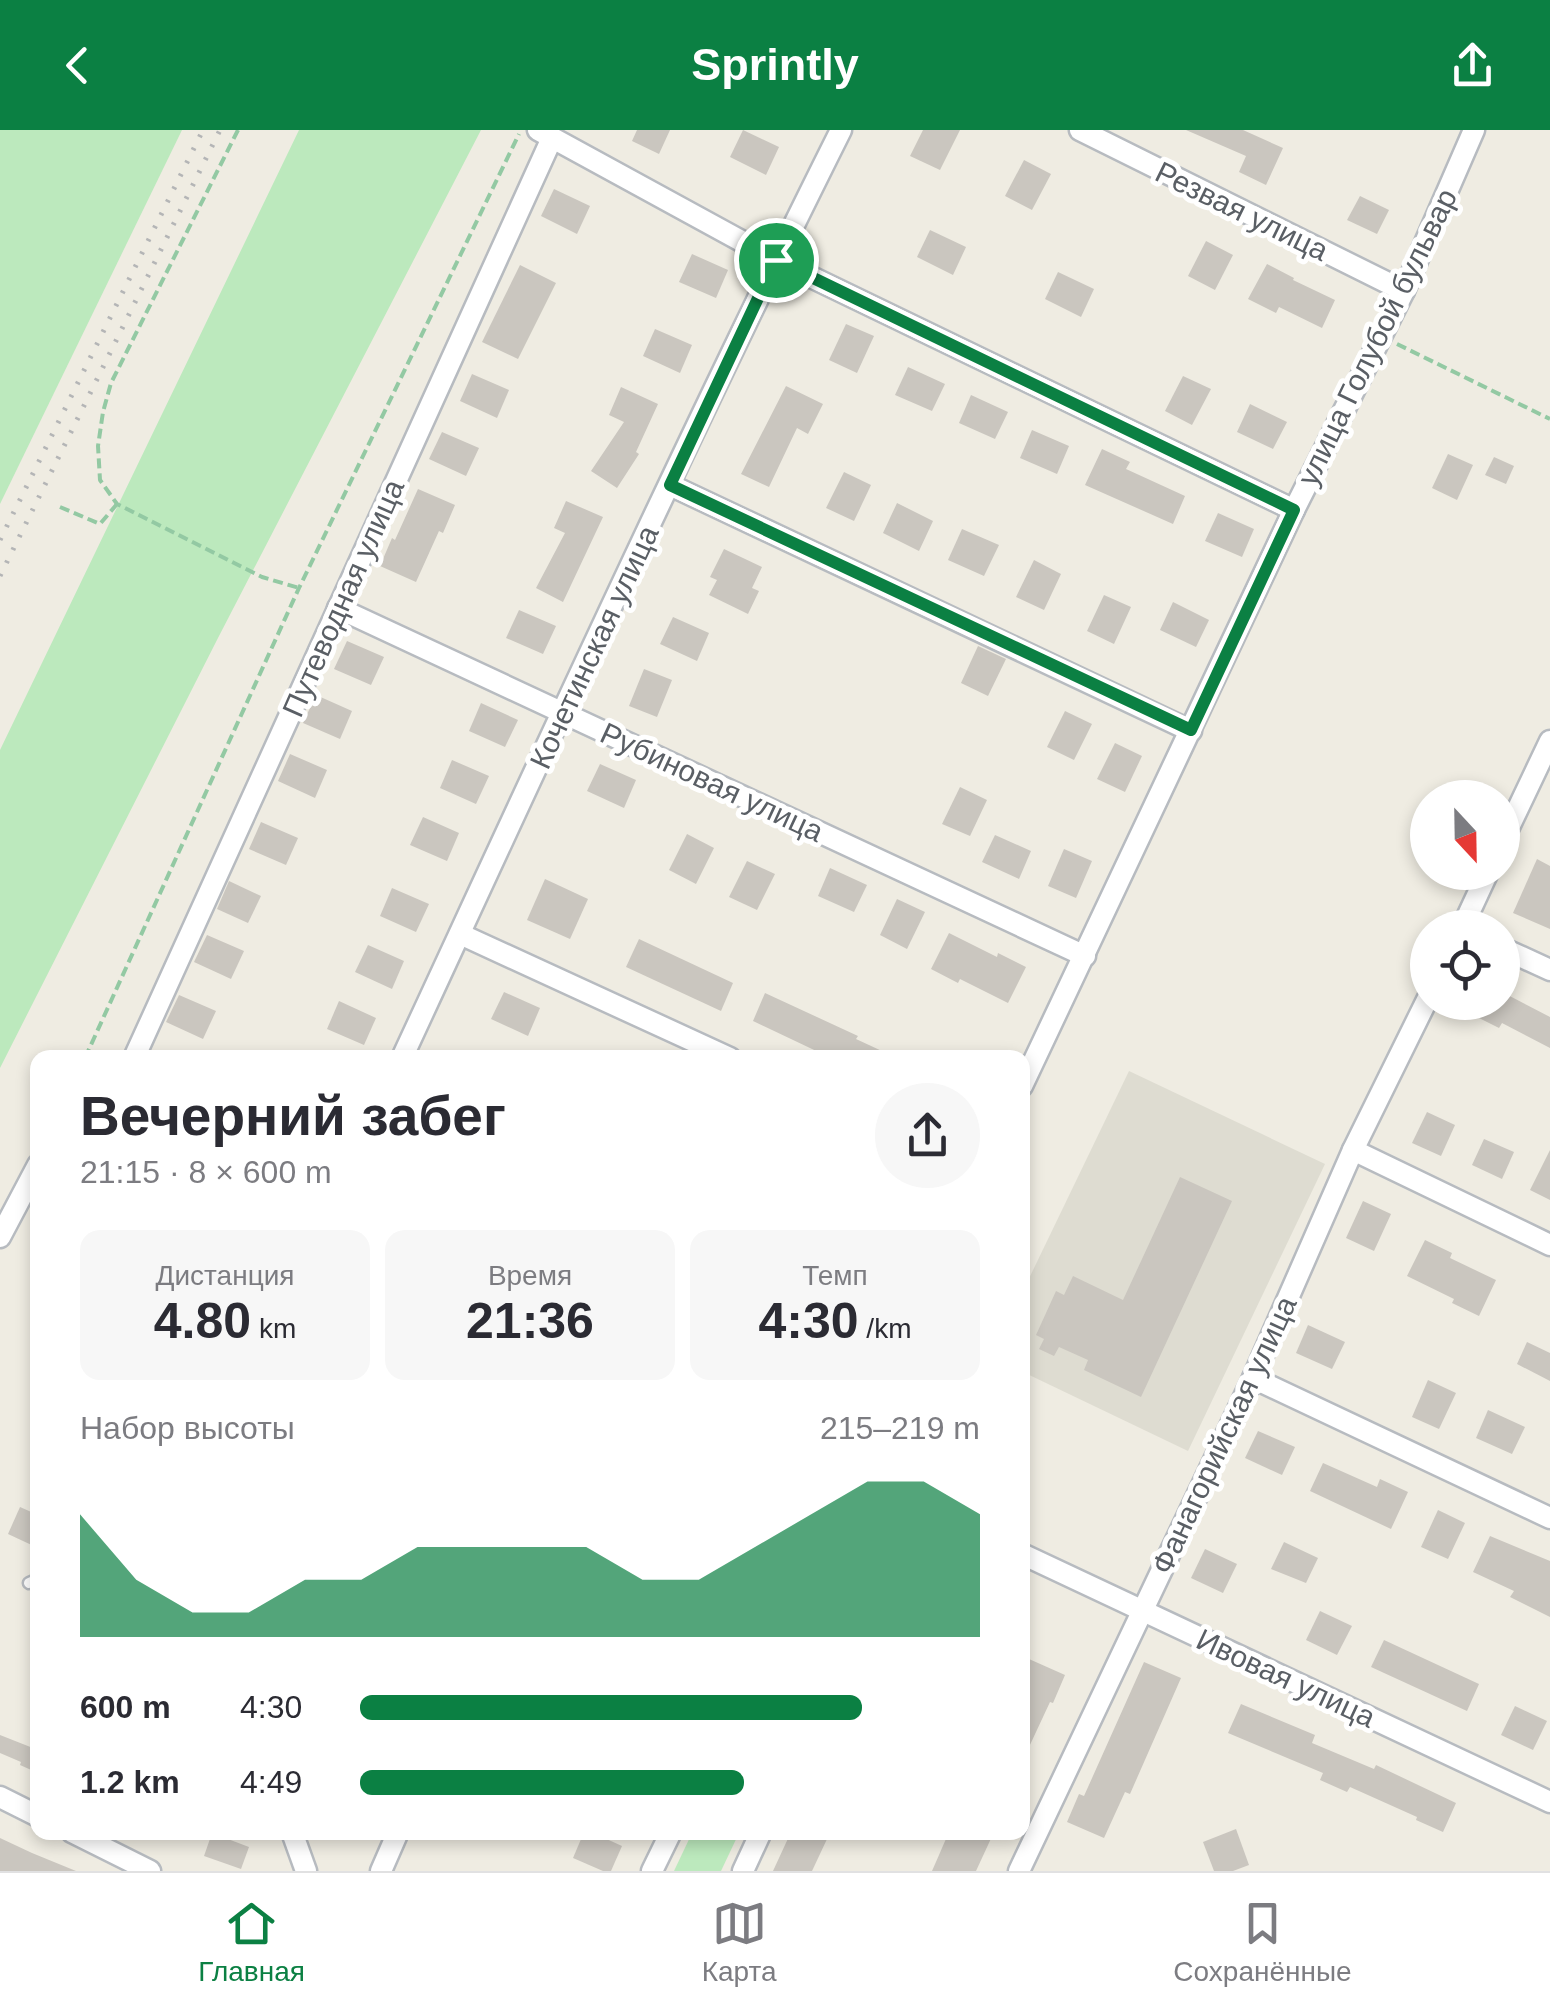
<!DOCTYPE html>
<html lang="ru">
<head>
<meta charset="utf-8">
<style>
  :root { --surface:#fff; --page:#f7f7f7; --text:#2b2b33; --muted:#7c7c81; --line:#e1e1e2; --accent:#0b8043 }
  body { margin:0; font-family:Helvetica,sans-serif; background:var(--page); color:var(--text); height:100vh; display:flex; flex-direction:column; font-size:38px; white-space:nowrap }
  * { box-sizing:border-box; margin:0 }
  p { font-size:32px; color:var(--muted) }
  .icon { flex:none; width:55px; height:55px; fill:none; stroke:currentColor; stroke-width:2; stroke-linecap:round; stroke-linejoin:round }
  .map { position:relative; flex:1; overflow:hidden }
  .panel { position:absolute; left:30px; top:920px; width:1000px; height:790px; display:flex; flex-direction:column; background:var(--surface); border-radius:20px; box-shadow:0 5px 15px #0003 }
  .panel>* { flex:none }
  .needle { width:65px; rotate:158deg }
  .tools { position:absolute; left:1410px; top:650px; display:grid; gap:20px }
  .tools a { display:grid; place-items:center; width:110px; height:110px; border-radius:50%; background:var(--surface); box-shadow:0 5px 15px #0003; font-size:50px }
  .pin { position:absolute; display:grid; place-items:center; width:85px; height:85px; color:#fff; margin:-42px; border:5px solid #fff; border-radius:50%; box-shadow:0 2px 10px #0007 }
  .round { display:grid; place-items:center; flex:none; width:105px; height:105px; border-radius:52px; background:var(--page) }
  .summary { display:flex; align-items:center; justify-content:space-between; height:170px; padding:0 50px }
  h1 { font-size:55px; font-weight:600; line-height:75px }
  .figures { display:grid; grid-template-columns:repeat(3,1fr); gap:15px; height:170px; padding:10px 50px }
  .figures div { display:grid; align-content:center; border-radius:20px; background:var(--page); text-align:center }
  .figures b { font-size:50px; font-weight:600 }
  .figures small { font-size:28px; font-weight:400 }
  .figures p { font-size:28px }
  .chart { height:280px; padding:20px 50px }
  .chart p { display:flex; justify-content:space-between }
  .chart svg { width:100%; height:180px; margin-top:10px; fill:var(--accent); opacity:.7 }
  ul { padding:0 50px; list-style:none; font-size:32px }
  li { display:grid; grid-template-columns:160px 120px 1fr; align-items:center; height:75px }
  li i { height:25px; border-radius:12px; background:var(--accent) }
  header { display:flex; justify-content:space-between; align-items:center; height:130px; padding:0 50px; background:var(--accent); color:#fff; font-size:45px; font-weight:600 }
  .menu { display:flex; justify-content:space-around; align-items:center; height:140px; border-top:2px solid var(--line); background:var(--surface); font-size:28px; color:var(--muted) }
  .menu a { display:grid; justify-items:center; gap:5px }
  .menu .selected { color:var(--accent) }
  .map>svg:first-child { display:block }
</style>
</head>
<body>
<header><svg class="icon" aria-label="back" viewBox="0 0 24 24"><path d="M15 5l-7 7 7 7"/></svg>Sprintly<svg class="icon" aria-label="share" viewBox="0 0 24 24"><path d="M12 15V3M7 8l5-5 5 5M5 13v7h14v-7"/></svg></header>
<div class="map">
<svg width="1550" height="1741" viewBox="0 0 1550 1741">
  <rect width="100%" height="100%" fill="#efece2"/>
  <!-- education -->
  <polygon fill="#dedcd1" points="1129,941 1325,1034 1188,1321 1023,1242 1022,1163"/>
  <!-- green -->
  <g fill="#bce9bd">
    <polygon points="0,0 182,0 0,374"/>
    <polygon points="299,0 481,0 219,506 0,938 0,620"/>
    <polygon points="692,1703 739,1703 721,1741 674,1741"/>
  </g>
  <!-- building -->
  <g fill="#cac6bf">
    <polygon points="637,0 670,0 659,24 632,11"/>
    <polygon points="743,0 779,17 766,45 730,27"/>
    <polygon points="923,0 960,0 940,40 910,26"/>
    <polygon points="1186,0 1243,0 1283,18 1266,55 1239,42 1246,26"/>
    <polygon points="1024,30 1051,44 1032,80 1005,66"/>
    <polygon points="554,59 590,76 577,104 541,86"/>
    <polygon points="1360,66 1389,80 1377,104 1347,90"/>
    <polygon points="930,100 966,117 953,145 917,127"/>
    <polygon points="1206,111 1233,125 1215,160 1188,146"/>
    <polygon points="692,124 728,140 716,168 679,152"/>
    <polygon points="1267,134 1294,148 1293,150 1335,170 1322,198 1279,177 1276,183 1248,169"/>
    <polygon points="520,135 556,153 518,229 482,212"/>
    <polygon points="1058,142 1094,159 1081,187 1045,169"/>
    <polygon points="846,194 874,206 857,243 829,230"/>
    <polygon points="655,199 692,215 680,243 643,226"/>
    <polygon points="908,237 945,254 932,281 895,265"/>
    <polygon points="472,244 509,260 497,288 460,271"/>
    <polygon points="1183,246 1211,259 1192,295 1165,281"/>
    <polygon points="786,256 823,274 808,304 797,298 769,357 741,344"/>
    <polygon points="621,257 658,274 636,322 639,324 617,358 591,341 624,292 609,285"/>
    <polygon points="971,265 1008,282 995,309 959,293"/>
    <polygon points="1250,274 1287,292 1273,319 1237,302"/>
    <polygon points="1032,300 1069,316 1057,344 1020,328"/>
    <polygon points="442,302 479,318 466,346 429,329"/>
    <polygon points="1102,319 1130,332 1126,339 1185,366 1173,394 1085,355"/>
    <polygon points="1448,324 1473,335 1457,370 1432,358"/>
    <polygon points="1494,327 1514,336 1506,354 1485,345"/>
    <polygon points="844,342 871,355 854,391 826,378"/>
    <polygon points="418,359 455,375 443,403 439,401 416,452 380,436 392,408 395,410"/>
    <polygon points="566,371 603,387 563,472 536,458 565,403 554,398"/>
    <polygon points="897,373 933,391 919,421 883,403"/>
    <polygon points="1218,383 1254,399 1242,427 1205,411"/>
    <polygon points="962,399 999,415 984,446 948,430"/>
    <polygon points="724,419 762,437 752,458 759,461 748,484 709,465 717,450 710,447"/>
    <polygon points="1034,430 1061,444 1044,480 1016,467"/>
    <polygon points="1104,465 1131,477 1114,514 1087,501"/>
    <polygon points="1173,472 1209,490 1196,517 1160,500"/>
    <polygon points="519,480 556,496 543,524 506,508"/>
    <polygon points="673,487 709,503 697,531 660,514"/>
    <polygon points="347,511 384,527 371,555 334,539"/>
    <polygon points="978,516 1006,529 988,566 961,553"/>
    <polygon points="644,539 672,550 657,587 629,576"/>
    <polygon points="316,565 352,581 340,609 303,593"/>
    <polygon points="481,573 518,590 505,617 469,601"/>
    <polygon points="1065,581 1092,594 1074,630 1047,617"/>
    <polygon points="1115,613 1142,626 1125,662 1097,649"/>
    <polygon points="290,624 327,640 315,668 278,651"/>
    <polygon points="452,630 489,646 476,674 440,658"/>
    <polygon points="600,634 636,650 624,678 587,661"/>
    <polygon points="960,657 987,670 970,706 942,694"/>
    <polygon points="423,687 459,703 447,731 410,715"/>
    <polygon points="261,692 298,708 286,735 249,719"/>
    <polygon points="687,704 714,718 696,754 669,740"/>
    <polygon points="995,705 1031,721 1019,749 982,732"/>
    <polygon points="1064,719 1092,731 1076,768 1048,756"/>
    <polygon points="1537,729 1550,736 1550,799 1513,783"/>
    <polygon points="747,731 775,744 757,780 729,767"/>
    <polygon points="830,738 867,755 854,782 818,766"/>
    <polygon points="545,749 588,769 570,809 527,790"/>
    <polygon points="229,751 261,766 248,793 217,779"/>
    <polygon points="392,758 429,774 416,802 380,786"/>
    <polygon points="897,769 925,782 907,819 880,805"/>
    <polygon points="949,803 997,827 998,823 1026,837 1008,873 960,849 958,853 931,839"/>
    <polygon points="207,805 244,821 231,849 194,832"/>
    <polygon points="639,809 733,853 721,881 626,837"/>
    <polygon points="368,815 404,831 392,859 355,842"/>
    <polygon points="504,862 540,878 528,906 491,889"/>
    <polygon points="1502,862 1550,887 1550,918 1502,893 1499,898 1473,885 1479,872 1502,872"/>
    <polygon points="765,863 858,906 856,909 897,928 831,928 753,891"/>
    <polygon points="179,865 216,881 203,909 166,892"/>
    <polygon points="339,871 376,888 364,915 327,899"/>
    <polygon points="1427,982 1455,995 1441,1026 1412,1013"/>
    <polygon points="1484,1009 1514,1022 1502,1049 1472,1035"/>
    <polygon points="1550,1020 1550,1070 1530,1060"/>
    <polygon points="1180,1047 1232,1071 1141,1267 1084,1240 1088,1230 1059,1217 1054,1226 1039,1219 1044,1209 1036,1205 1056,1161 1064,1165 1073,1146 1123,1170"/>
    <polygon points="1363,1071 1391,1084 1374,1121 1346,1108"/>
    <polygon points="1425,1110 1452,1123 1450,1128 1496,1150 1479,1186 1452,1173 1454,1169 1407,1146"/>
    <polygon points="1308,1195 1345,1212 1332,1239 1296,1223"/>
    <polygon points="1527,1212 1550,1223 1550,1251 1517,1234"/>
    <polygon points="1428,1250 1456,1263 1439,1299 1412,1287"/>
    <polygon points="1488,1280 1525,1297 1512,1324 1476,1308"/>
    <polygon points="1258,1301 1295,1317 1282,1345 1245,1328"/>
    <polygon points="1323,1333 1377,1357 1380,1349 1408,1362 1391,1399 1310,1361"/>
    <polygon points="20,1377 38,1385 38,1418 8,1404"/>
    <polygon points="1438,1380 1465,1393 1448,1429 1421,1417"/>
    <polygon points="1490,1406 1550,1431 1550,1487 1510,1467 1514,1461 1473,1442"/>
    <polygon points="1284,1412 1318,1428 1306,1453 1271,1439"/>
    <polygon points="1205,1419 1237,1434 1223,1463 1191,1448"/>
    <polygon points="1320,1481 1352,1496 1337,1525 1306,1510"/>
    <polygon points="1384,1510 1479,1554 1467,1581 1371,1537"/>
    <polygon points="1029,1529 1065,1545 1053,1573 1050,1572 1022,1632 1022,1542"/>
    <polygon points="1144,1532 1181,1548 1130,1664 1125,1662 1104,1708 1067,1692 1079,1664 1084,1666"/>
    <polygon points="1241,1574 1315,1605 1312,1613 1374,1639 1376,1635 1456,1673 1443,1702 1416,1690 1417,1687 1350,1657 1347,1662 1320,1650 1323,1643 1228,1603"/>
    <polygon points="1515,1576 1547,1591 1533,1620 1501,1605"/>
    <polygon points="0,1605 38,1620 38,1643 20,1635 21,1632 0,1623"/>
    <polygon points="1236,1699 1249,1735 1233,1741 1214,1741 1203,1712"/>
    <polygon points="584,1702 591,1702 622,1716 611,1741 603,1741 573,1728"/>
    <polygon points="791,1702 814,1702 827,1709 812,1741 773,1741"/>
    <polygon points="949,1702 994,1702 976,1741 932,1741"/>
    <polygon points="212,1703 249,1717 241,1739 204,1726"/>
    <polygon points="0,1708 32,1723 76,1741 0,1741"/>
  </g>
  <g fill="none" stroke-linecap="round" stroke-linejoin="round">
    <!-- lane casing -->
    <g stroke="#b7bbc0" stroke-width="15">
      <polyline id="lane" points="29,1453 38,1449"/>
    </g>
    <!-- street casing -->
    <g stroke="#b7bbc0" stroke-width="25">
      <g id="street">
        <polyline points="538,0 776,130 1294,380"/>
        <polyline points="1080,0 1404,161"/>
        <polyline points="670,355 1191,601"/>
        <polyline points="338,478 1085,826"/>
        <polyline points="1502,712 1550,611"/>
        <polyline points="1462,798 1488,742"/>
        <polyline points="460,804 730,928"/>
        <polyline points="1502,818 1550,840"/>
        <polyline points="134,928 552,8"/>
        <path d="M402,928C546,617 688,306 841,0"/>
        <polyline points="1022,956 1294,380 1404,161 1474,0"/>
        <polyline points="1353,1020 1550,1115"/>
        <polyline points="0,1107 38,1035"/>
        <polyline points="1253,1248 1550,1388"/>
        <polyline points="1022,1424 1550,1672"/>
        <polyline points="0,1667 38,1686"/>
        <polyline points="72,1702 150,1741"/>
        <polyline points="292,1702 306,1741"/>
        <polyline points="381,1741 398,1702"/>
        <polyline points="652,1741 671,1702"/>
        <polyline points="743,1741 761,1702"/>
        <polyline points="1019,1741 1253,1248 1353,1020 1428,868"/>
      </g>
    </g>
    <!-- path -->
    <g stroke="#93c9a3" stroke-width="4" stroke-dasharray="10 5" stroke-linecap="butt">
      <polyline points="238,0 111,253 103,282 98,316 100,350 117,374 262,447 299,458"/>
      <polyline points="1397,214 1550,289"/>
      <polyline points="60,377 100,394 117,374"/>
      <polyline points="85,928 299,458 519,4"/>
    </g>
    <!-- lane -->
    <use href="#lane" stroke="#fff" stroke-width="10"/>
    <!-- street -->
    <use href="#street" stroke="#fff" stroke-width="20"/>
    <!-- rail -->
    <g stroke="#b4b5b6" stroke-width="5" stroke-dasharray="2.5 12" stroke-linecap="butt">
      <polyline points="0,410 203,0"/>
      <polyline points="0,446 220,0"/>
    </g>
  </g>
  <g fill="none" stroke-linecap="round" stroke-linejoin="round">
    <!-- route casing -->
    <g stroke="#fff" stroke-width="20">
      <polygon id="route" points="776,130 1294,380 1191,600 670,355"/>
    </g>
    <!-- route -->
    <use href="#route" stroke="#0b8043" stroke-width="12"/>
  </g>
  <g text-anchor="middle" dominant-baseline="central" stroke-width="10" stroke-linejoin="round" paint-order="stroke">
    <!-- street labels -->
    <g font-size="30" fill="#5a5f65" stroke="#fff">
      <text transform="translate(1242 81) rotate(26)">Резвая улица</text>
      <text transform="translate(1377 207) rotate(-64)">улица Голубой бульвар</text>
      <text transform="translate(343 468) rotate(-66)">Путеводная улица</text>
      <text transform="translate(594 517) rotate(-65)">Кочетинская улица</text>
      <text transform="translate(712 652) rotate(25)">Рубиновая улица</text>
      <text transform="translate(1224 1305) rotate(-65)">Фанагорийская улица</text>
      <text transform="translate(1286 1548) rotate(25)">Ивовая улица</text>
    </g>
  </g>
</svg>
<div class="tools">
<a><svg class="needle" viewBox="-14 -14 28 28"><path d="M0-13l5 13h-10z" fill="#e53935"/><path d="M0 13l5-13h-10z" fill="#7c7c81"/></svg></a>
<a><svg class="icon" aria-label="locate" viewBox="0 0 24 24"><circle cx="12" cy="12" r="6"/><path d="M12 2v4M12 18v4M2 12h4M18 12h4"/></svg></a>
</div>
<div class="pin" style="left:776px;top:130px;background:#1e9e55"><svg class="icon" aria-label="arrive" viewBox="0 0 24 24"><path d="M6 21V4h12l-3 4 3 4H6"/></svg></div>
<section class="panel">
<div class="summary"><div><h1>Вечерний забег</h1><p>21:15 · 8 × 600 m</p></div><a class="round"><svg class="icon" aria-label="share" viewBox="0 0 24 24"><path d="M12 15V3M7 8l5-5 5 5M5 13v7h14v-7"/></svg></a></div>
<div class="figures">
<div><p>Дистанция</p><b>4.80<small> km</small></b></div>
<div><p>Время</p><b>21:36</b></div>
<div><p>Темп</p><b>4:30<small> /km</small></b></div>
</div>
<div class="chart"><p><span>Набор высоты</span>215–219 m</p>
<svg viewBox="0 0 160 44" preserveAspectRatio="none"><path d="M0 44V14L10 30L20 38L30 38L40 30L50 30L60 22L70 22L80 22L90 22L100 30L110 30L120 22L130 14L140 6L150 6L160 14V44z"/></svg>
</div>
<ul>
<li><b>600 m</b>4:30<i style="width:81%"></i></li>
<li><b>1.2 km</b>4:49<i style="width:62%"></i></li>
</ul>
</section>
</div>
<nav class="menu">
<a class="selected"><svg class="icon" aria-label="home" viewBox="0 0 24 24"><path d="M3 11l9-7 9 7M6 9v11h12V9"/></svg>Главная</a>
<a><svg class="icon" aria-label="map" viewBox="0 0 24 24"><path d="M3 6l6-2 6 2 6-2v14l-6 2-6-2-6 2zM9 4v14M15 6v14"/></svg>Карта</a>
<a><svg class="icon" aria-label="saved" viewBox="0 0 24 24"><path d="M7 4h10v16l-5-4-5 4z"/></svg>Сохранённые</a>
</nav>
</body>
</html>
